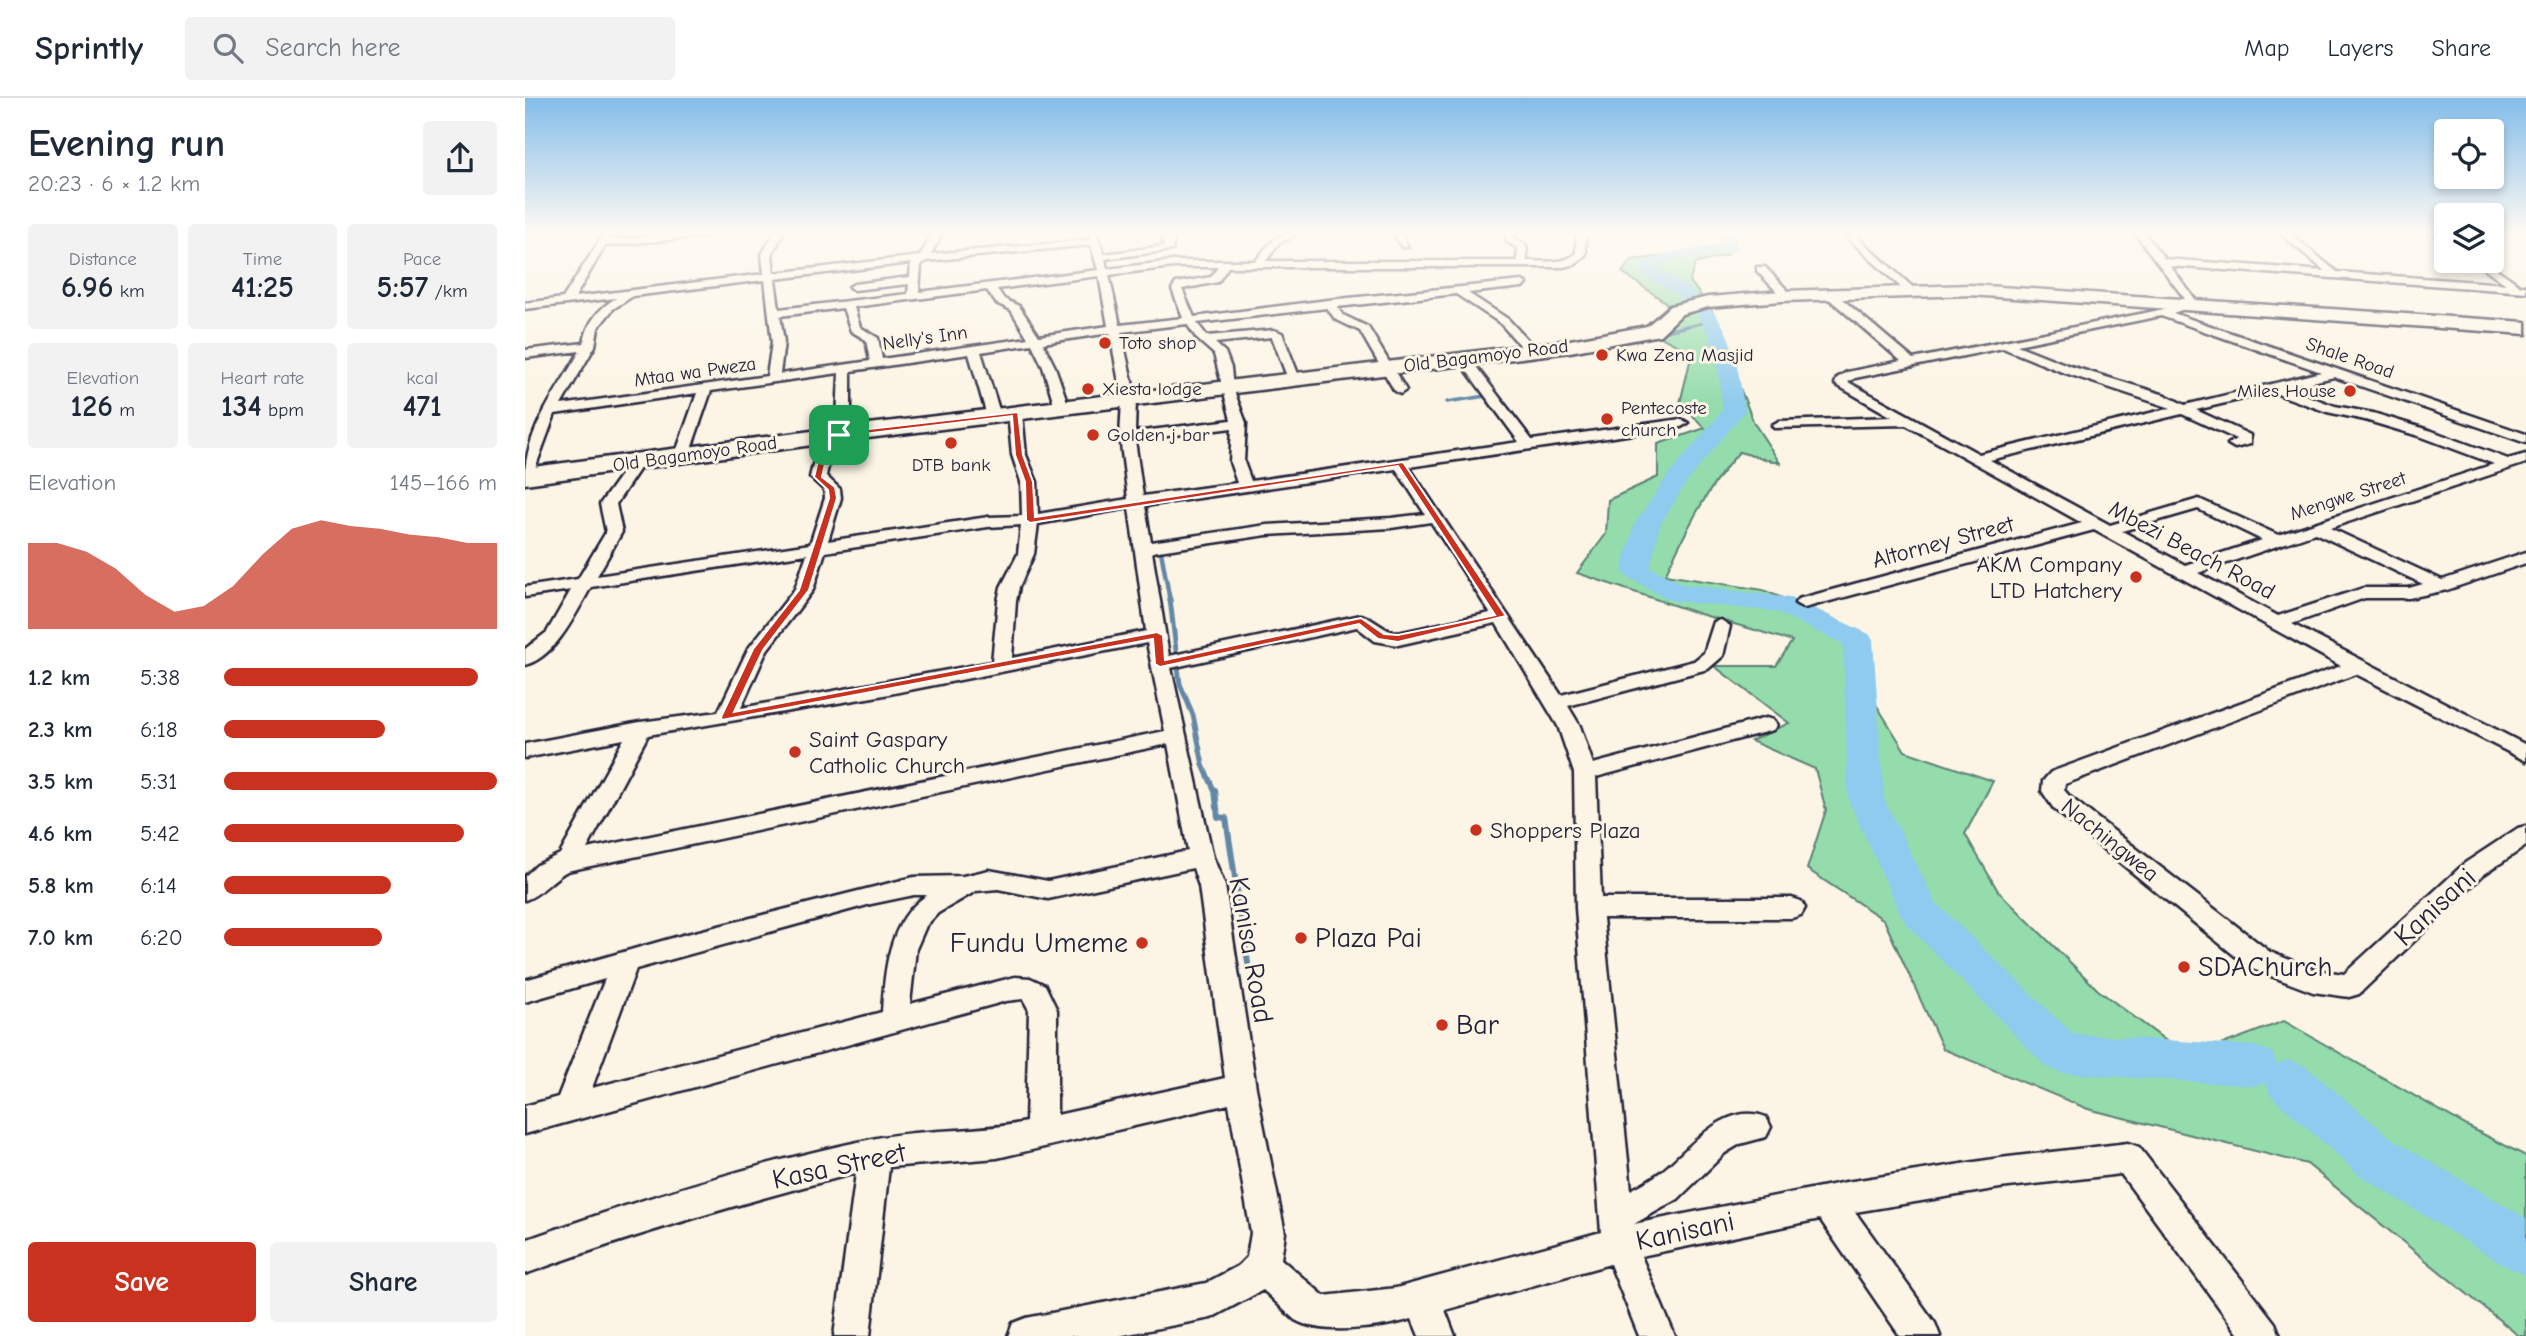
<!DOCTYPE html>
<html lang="en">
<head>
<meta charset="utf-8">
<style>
  :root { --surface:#fff; --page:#f2f2f3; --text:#1f2937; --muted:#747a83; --line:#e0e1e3; --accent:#c8321e }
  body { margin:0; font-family:"Comic Neue",sans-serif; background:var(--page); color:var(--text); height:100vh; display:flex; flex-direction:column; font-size:26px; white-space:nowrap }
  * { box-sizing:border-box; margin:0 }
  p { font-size:23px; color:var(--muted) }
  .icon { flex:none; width:38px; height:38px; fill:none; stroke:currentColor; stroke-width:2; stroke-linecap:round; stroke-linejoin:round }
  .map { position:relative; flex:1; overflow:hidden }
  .sheet { display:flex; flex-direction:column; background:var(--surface); width:525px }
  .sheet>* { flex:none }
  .buttons { position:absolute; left:1909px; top:21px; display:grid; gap:14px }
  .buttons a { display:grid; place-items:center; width:70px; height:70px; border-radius:7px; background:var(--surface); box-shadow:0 4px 10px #0003; font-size:35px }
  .pin { position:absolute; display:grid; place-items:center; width:60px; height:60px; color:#fff; margin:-30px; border-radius:14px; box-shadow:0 4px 10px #0006 }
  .round { display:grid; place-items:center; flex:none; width:74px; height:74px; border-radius:7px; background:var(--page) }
  .headline { display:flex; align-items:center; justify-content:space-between; height:119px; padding:0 28px }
  h1 { font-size:38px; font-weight:700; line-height:52px }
  .stats { display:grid; grid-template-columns:repeat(3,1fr); gap:10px; height:119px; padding:7px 28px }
  .stats div { display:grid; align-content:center; border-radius:7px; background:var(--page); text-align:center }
  .stats b { font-size:30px; font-weight:700 }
  .stats small { font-size:19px; font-weight:400 }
  .stats p { font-size:19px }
  .chart { height:196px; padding:14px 28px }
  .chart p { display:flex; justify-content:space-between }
  .chart svg { width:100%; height:126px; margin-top:7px; fill:var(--accent); opacity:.7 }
  .action { display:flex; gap:14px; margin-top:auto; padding:14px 28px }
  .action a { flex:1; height:80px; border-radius:7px; background:var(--accent); color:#fff; font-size:28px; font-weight:700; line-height:80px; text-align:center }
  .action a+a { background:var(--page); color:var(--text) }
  ul { padding:0 28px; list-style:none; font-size:23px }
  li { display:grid; grid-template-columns:112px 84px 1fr; align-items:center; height:52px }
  li i { height:18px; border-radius:9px; background:var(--accent) }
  header { display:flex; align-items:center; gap:42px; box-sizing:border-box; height:98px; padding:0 35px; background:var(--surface); border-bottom:2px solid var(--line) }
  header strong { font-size:33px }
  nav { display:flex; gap:38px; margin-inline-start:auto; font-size:24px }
  .search { width:490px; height:63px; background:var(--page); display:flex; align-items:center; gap:18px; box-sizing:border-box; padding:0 24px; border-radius:7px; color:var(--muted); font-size:26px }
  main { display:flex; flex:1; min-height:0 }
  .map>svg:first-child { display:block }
</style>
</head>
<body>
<header>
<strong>Sprintly</strong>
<div class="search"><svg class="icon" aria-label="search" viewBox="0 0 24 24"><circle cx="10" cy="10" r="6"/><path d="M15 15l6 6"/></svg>Search here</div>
<nav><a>Map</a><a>Layers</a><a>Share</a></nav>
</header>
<main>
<section class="sheet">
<div class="headline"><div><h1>Evening run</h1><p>20:23 · 6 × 1.2 km</p></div><a class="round"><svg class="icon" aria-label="share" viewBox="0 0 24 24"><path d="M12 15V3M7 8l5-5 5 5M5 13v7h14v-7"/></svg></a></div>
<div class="stats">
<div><p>Distance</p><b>6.96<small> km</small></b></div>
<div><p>Time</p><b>41:25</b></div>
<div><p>Pace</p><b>5:57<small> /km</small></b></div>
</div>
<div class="stats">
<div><p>Elevation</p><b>126<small> m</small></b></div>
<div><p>Heart rate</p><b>134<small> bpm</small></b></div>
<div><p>kcal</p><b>471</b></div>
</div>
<div class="chart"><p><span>Elevation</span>145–166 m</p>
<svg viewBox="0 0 160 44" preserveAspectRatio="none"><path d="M0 44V14L10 14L20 17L30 23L40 32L50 38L60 36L70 29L80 18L90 9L100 6L110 8L120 9L130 11L140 12L150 14L160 14V44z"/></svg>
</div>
<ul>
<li><b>1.2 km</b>5:38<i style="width:93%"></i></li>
<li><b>2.3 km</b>6:18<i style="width:59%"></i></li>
<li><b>3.5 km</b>5:31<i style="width:100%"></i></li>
<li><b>4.6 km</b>5:42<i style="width:88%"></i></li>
<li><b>5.8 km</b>6:14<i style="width:61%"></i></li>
<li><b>7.0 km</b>6:20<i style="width:58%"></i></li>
</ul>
<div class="action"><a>Save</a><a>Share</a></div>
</section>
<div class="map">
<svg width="2001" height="1238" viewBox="0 0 2001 1238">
  <rect width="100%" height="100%" fill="#fcf5e5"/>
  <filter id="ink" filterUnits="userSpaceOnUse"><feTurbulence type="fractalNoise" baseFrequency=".0143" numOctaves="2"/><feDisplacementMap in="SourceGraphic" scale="14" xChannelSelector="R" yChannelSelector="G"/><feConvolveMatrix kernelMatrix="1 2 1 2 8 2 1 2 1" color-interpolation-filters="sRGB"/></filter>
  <g filter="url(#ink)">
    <!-- green -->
    <path fill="#94dcac" stroke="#5b7f74" stroke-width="2" d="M1186,134H1229L1213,136L1202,157L1170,166L1165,183L1187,213L1209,257L1211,280L1229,325L1255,365L1214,354C1181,391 1161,433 1140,477L1238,492L1294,515L1336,538L1339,587L1380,653L1468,683L1440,736L1473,793L1573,892L1663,959L1759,923L1944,1029L2001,1058V1238H1994L1782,1066L1563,1011L1418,951L1359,822L1282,771L1301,712L1290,671L1226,643L1264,625L1189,568H1251L1267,543L1175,516L1052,475L1081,436L1083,402L1133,379V346L1180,330L1155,305L1167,255L1126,234L1147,216L1140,204L1097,174L1107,162L1204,150Z"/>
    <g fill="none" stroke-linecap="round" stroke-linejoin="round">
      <!-- stream-far4 -->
      <g stroke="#6387a6" stroke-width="2.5">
        <polyline points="0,204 39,200"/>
        <polyline points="1155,230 1187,223"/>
      </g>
      <!-- stream-far3 -->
      <g stroke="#6387a6" stroke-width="3.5">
        <polyline points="1133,235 1162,228"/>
        <polyline points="922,304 961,298 959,295"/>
        <polyline points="328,342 352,339"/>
      </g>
      <!-- stream-far2 -->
      <polyline stroke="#6387a6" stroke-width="4.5" points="635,448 645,503"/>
      <!-- stream-far1 -->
      <polyline stroke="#6387a6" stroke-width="5" points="645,501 655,586 668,617 678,667 690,694"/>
      <!-- stream -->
      <polyline stroke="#6387a6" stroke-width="6" points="690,692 693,719 701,720 723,865"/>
      <!-- river -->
      <path fill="#8ecbee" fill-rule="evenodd" d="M1200,134H1218L1208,141V145L1215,150L1213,153L1147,163L1132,170C1202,211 1208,235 1220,313L1161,385L1135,427L1125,469L1157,486L1267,500L1344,536L1348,542L1359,701L1411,805L1548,936L1730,948L1747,954L1752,966L1763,962L1780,968L1870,1043L2001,1120V1177L1982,1169L1834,1077L1746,998L1740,985L1730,988L1537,975L1521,969L1381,826L1375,815L1323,701L1318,546L1251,514L1150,503L1140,500L1101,478L1097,472L1109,427L1143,377L1198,312C1193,269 1191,225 1153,198C1141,188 1122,182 1112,170L1138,156L1194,147V139Z"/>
      <!-- minor casing -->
      <g stroke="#22223b" stroke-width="5">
        <g id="minor">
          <path d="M80,134H89L84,142L167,134H197L192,137L80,148L50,199L239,176L237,156L250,134H259L247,156L249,175L395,158L409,134H418L406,156L565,142L563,134H571L579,156L639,148L636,134H644L649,141L647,152L580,161L582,171L648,163H731C744,145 754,133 778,134L754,145L741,163H992L993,150L982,144L981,134H989L990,141L1001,147L1002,163C1018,163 1039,167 1051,155L1052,134H1060L1061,156L1051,166L1038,169H703L693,184L657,191L669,219L803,202L997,183L1002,186L997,189L943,195L983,221L1012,252L1006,256L1002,255L975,225L931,196L812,209L818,217L843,229L881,292L875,296L869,292L835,233L810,221L802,210L672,225L682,238L749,232L757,235L775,281L769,285L763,281L747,239L690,245L700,254L706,270L708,290L721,325L719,364L726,383L994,344L933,261L939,257L943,258L1007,342L1156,321L1163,325L1156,329L884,369L1036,597L1169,563L1179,555L1189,524L1196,522L1205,528L1198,558L1183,571L1043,608L1055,628L1068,666L1241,620L1248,622L1252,627L1248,632L1071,679L1076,800H1267L1276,803L1280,810L1276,817L1267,820H1078L1106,1092C1119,1085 1132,1078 1143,1068C1169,1045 1202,1004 1241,1019L1246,1029L1241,1039L1215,1046L1200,1055L1153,1101L1109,1126L1321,1084L1475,1060L1603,1045L1614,1049L1750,1225L1755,1238H1715L1596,1076L1475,1090L1330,1114L1410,1225L1415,1238H1375L1295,1121L1116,1158L1150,1238H1114L1085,1166L920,1212L930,1238H894L887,1221C856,1230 798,1238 770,1222C759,1213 749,1201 738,1192L686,1220L593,1238H483L488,1225L501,1220L681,1185L713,1168L722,1159L726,1135L704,1006L472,1060L364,1069L345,1238H309L331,1075C219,1104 109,1136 0,1176V1142C113,1102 230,1065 347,1041C398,1030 450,1035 501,1024L504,912L498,901L481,903L0,1036V1008L33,999L80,881L0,904V882L158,837L389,779L438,778L464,772L523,783L663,753L643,646L42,773C27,781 16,797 0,802V778L12,767L35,756L99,641L0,660V646L115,624L193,614L223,551L270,491L282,456L66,489C51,515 31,559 0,567V551L22,534L46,492L0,499V489L53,481L81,434L75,406L108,360L113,359L120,363L91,406L97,434L72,478L285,446L300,400L299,392L285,379L295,338L302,334L307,336L312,322L314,275L186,293L164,357L157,361L150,357L172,295L30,316L8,376L0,381C0,331 32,294 55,253L0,260V252L59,245C62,225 73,211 91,200L0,211V205L38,200ZM566,147L573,172L394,194L396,166L401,163ZM386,165L385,179L329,186L324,189L329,192L384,186L383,196L254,211L250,181ZM648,169H693L686,179L651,185L647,191L658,220L595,227L584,177ZM574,178L583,228L514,238L494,208L479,201L472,191ZM240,182L247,244L242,278L36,307L70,248L73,230L88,211L108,198ZM462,192L471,205L486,212L503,240L357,261L353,240L335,229L329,209ZM318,210L326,233L341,242L345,263L255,276L259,244L255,218ZM662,226L672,241L689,256L706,322L610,334L611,301L596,234ZM585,235L597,301L595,339L603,401L513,416L512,384L501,357L497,315L490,311L483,315L487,357L496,384L497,418L463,419L303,443L316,400L315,391L301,378L309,340H319L326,322V273L444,256L462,318L469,322L476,318L456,254L507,246L518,269L530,309L537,313L544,309L530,269L518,245ZM707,330L705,364L712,385L618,398L610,342ZM871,371L900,416L866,420L742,427L626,444L620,408ZM604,410L621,533L487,560L491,503L494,489L509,456L513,426ZM906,424L965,515L873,535C858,533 850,521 836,517L644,558L627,454L742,437L866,430ZM496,427L493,456L476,489L473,503L467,564L216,610L242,552L288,492L300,454L463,429ZM971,525L1033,628L1049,675L1051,810L1076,1134L871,1190L799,1198L756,1161L760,1135L731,990L700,788L688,759L646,570L832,529L850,543L873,547ZM622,545L640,633L62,751L123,637L354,598ZM668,770L674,788L700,980L532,1017V912L520,887L505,880L490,879L385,906L391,851L401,828L413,815L451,793L473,791L523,801ZM389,797H402C363,823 360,871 357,914L67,990L111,871L346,806Z"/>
          <polygon points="868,134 876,134 883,149 877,149"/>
          <polygon points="1325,134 1334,134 1331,138 1392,193 1392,197 1384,197 1323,140"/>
          <path d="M1609,134H1618L1640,161L1800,173L1753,134H1763L1812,174L1981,186L1949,163H1960L1996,188H2001V194L1645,168L1670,201L1668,208L1648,215L2001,336V345L1809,279L1761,290L1810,308L1848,315L1907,333L1983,361L2001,356V365L1805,430L1917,482L2001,454V465L1922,492L1884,500H1840L1767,526L2001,647V663L1831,576L1540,686L1539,692L1545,699L1745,854L1790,872L1819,876L1940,765L1993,730L2001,728V748L1958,777L1834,896L1824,899L1788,894L1725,870L1529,711L1517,693L1518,683L1526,674L1816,568L1569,432L1279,510L1270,505L1273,501L1557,425L1381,327L1249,330L1247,327L1254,323L1367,319L1310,286L1312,280L1322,274L1376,263L1302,199V195H1310L1388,261L1635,212L1659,204L1660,201ZM1636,218L1796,274L1660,307L1640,297L1545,268L1492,247ZM1478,250L1537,274L1646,310L1454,356L1323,284L1330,280ZM1747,294L1802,314L1840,322L1897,339L1969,366L1753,437L1674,401L1585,427L1465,362L1657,316L1711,341L1703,346L1710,350L1725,346V337L1671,312ZM1673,411L1737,442L1660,467L1597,433ZM1790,435L1898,486L1884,490H1838L1753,518L1673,475Z"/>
          <polygon points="1904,134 1915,134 1922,138 1922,145"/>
          <polygon points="1232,169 1240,169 1266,196 1266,200 1258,200 1232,173"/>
        </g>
      </g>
      <!-- primary casing -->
      <g stroke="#22223b" stroke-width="5">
        <polygon id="primary" points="1445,187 2001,224 2001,236 1445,197 1257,203 1183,209 1157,216 1135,237 1045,254 302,345 0,386 0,370 302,331 1045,242 1122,228 1145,208 1183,199 1257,193"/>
      </g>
      <!-- minor -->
      <use href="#minor" fill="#fcf5e5" fill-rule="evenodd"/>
      <!-- primary -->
      <use href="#primary" fill="#fcf5e5" fill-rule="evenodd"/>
    </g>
  </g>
  <!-- sky -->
  <linearGradient id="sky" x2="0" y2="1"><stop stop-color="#84bdea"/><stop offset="0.44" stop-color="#fefaf3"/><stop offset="1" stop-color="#fefaf3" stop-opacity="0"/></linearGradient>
  <rect width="2001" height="307" fill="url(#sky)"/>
  <!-- route -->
  <path fill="#c8321e" stroke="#fff" stroke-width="2" fill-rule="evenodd" d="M493,314L498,357L508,384L510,419L878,364L981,518L873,544L853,541L834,526L635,569L630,566L628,541L197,622L196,619L228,551L274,492L304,400L303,392L289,379L300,336ZM487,318L490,357L500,384L501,422L505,425L873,368L970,517L873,537L859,536L836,520L640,562L638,537L632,534L209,614L238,552L284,492L312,400L310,389L297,379L306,340Z"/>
  <!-- markers -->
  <g fill="#c8321e" stroke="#fcf5e5" stroke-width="2.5">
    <circle cx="580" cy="245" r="7"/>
    <circle cx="1077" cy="257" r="7"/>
    <circle cx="563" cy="291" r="7"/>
    <circle cx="1825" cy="293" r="7"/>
    <circle cx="1082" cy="321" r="7"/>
    <circle cx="568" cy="337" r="7"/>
    <circle cx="426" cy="345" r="7"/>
    <circle cx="1611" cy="479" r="7"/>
    <circle cx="270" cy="654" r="7"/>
    <circle cx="951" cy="732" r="7"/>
    <circle cx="776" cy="840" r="7"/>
    <circle cx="617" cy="845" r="7"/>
    <circle cx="1659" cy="869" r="7"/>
    <circle cx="917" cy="927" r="7"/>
  </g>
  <g text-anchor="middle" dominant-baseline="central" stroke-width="6" stroke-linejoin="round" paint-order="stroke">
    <!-- far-street labels -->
    <g font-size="19" fill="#22223b" stroke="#fcf5e5">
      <text transform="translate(400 240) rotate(-8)">Nelly's Inn</text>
      <text transform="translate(961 258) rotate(-7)">Old Bagamoyo Road</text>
      <text transform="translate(1825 260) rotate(19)">Shale Road</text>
      <text transform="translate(170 274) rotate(-8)">Mtaa wa Pweza</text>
      <text transform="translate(170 356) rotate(-8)">Old Bagamoyo Road</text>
      <text transform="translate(1823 398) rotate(-18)">Mengwe Street</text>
    </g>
    <!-- far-poi labels -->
    <g font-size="19" fill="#22223b" stroke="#fcf5e5" text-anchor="start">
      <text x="594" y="245">Toto shop</text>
      <text x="1091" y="257">Kwa Zena Masjid</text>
      <text x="577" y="291">Xiesta lodge</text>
      <text x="1811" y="293" text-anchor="end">Miles House</text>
      <text x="1096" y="310">Pentecoste<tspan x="1096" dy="22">church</tspan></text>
      <text x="582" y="337">Golden j bar</text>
      <text x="426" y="367" text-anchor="middle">DTB bank</text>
    </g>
    <!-- street labels -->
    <g font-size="23" fill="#22223b" stroke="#fcf5e5">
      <text transform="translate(1418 444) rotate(-15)">Altorney Street</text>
      <text transform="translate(1667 452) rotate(28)">Mbezi Beach Road</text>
      <text transform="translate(1585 742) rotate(39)">Nachingwea</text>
    </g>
    <!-- poi labels -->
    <g font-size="23" fill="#22223b" stroke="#fcf5e5" text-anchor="start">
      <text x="1597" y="466" text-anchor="end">AKM Company<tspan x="1597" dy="26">LTD Hatchery</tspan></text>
      <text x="284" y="641">Saint Gaspary<tspan x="284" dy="26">Catholic Church</tspan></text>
      <text x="965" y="732">Shoppers Plaza</text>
    </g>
    <!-- near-street labels -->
    <g font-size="28" fill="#22223b" stroke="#fcf5e5">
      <text transform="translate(1910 809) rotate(-43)">Kanisani</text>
      <text transform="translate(726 852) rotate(80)">Kanisa Road</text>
      <text transform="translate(314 1068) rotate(-12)">Kasa Street</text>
      <text transform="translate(1160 1133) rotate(-12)">Kanisani</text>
    </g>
    <!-- near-poi labels -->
    <g font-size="28" fill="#22223b" stroke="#fcf5e5" text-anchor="start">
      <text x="790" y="840">Plaza Pai</text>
      <text x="603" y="845" text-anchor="end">Fundu Umeme</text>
      <text x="1673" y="869">SDAChurch</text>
      <text x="931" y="927">Bar</text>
    </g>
  </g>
</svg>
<div class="buttons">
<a><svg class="icon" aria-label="locate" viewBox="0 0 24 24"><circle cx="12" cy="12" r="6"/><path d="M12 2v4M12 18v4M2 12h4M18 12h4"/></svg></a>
<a><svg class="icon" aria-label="layers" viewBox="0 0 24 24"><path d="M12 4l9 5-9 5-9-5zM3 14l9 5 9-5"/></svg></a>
</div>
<div class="pin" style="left:314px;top:337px;background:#1e9e55"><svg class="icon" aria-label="arrive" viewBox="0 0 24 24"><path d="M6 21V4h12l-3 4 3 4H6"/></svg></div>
</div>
</main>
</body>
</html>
